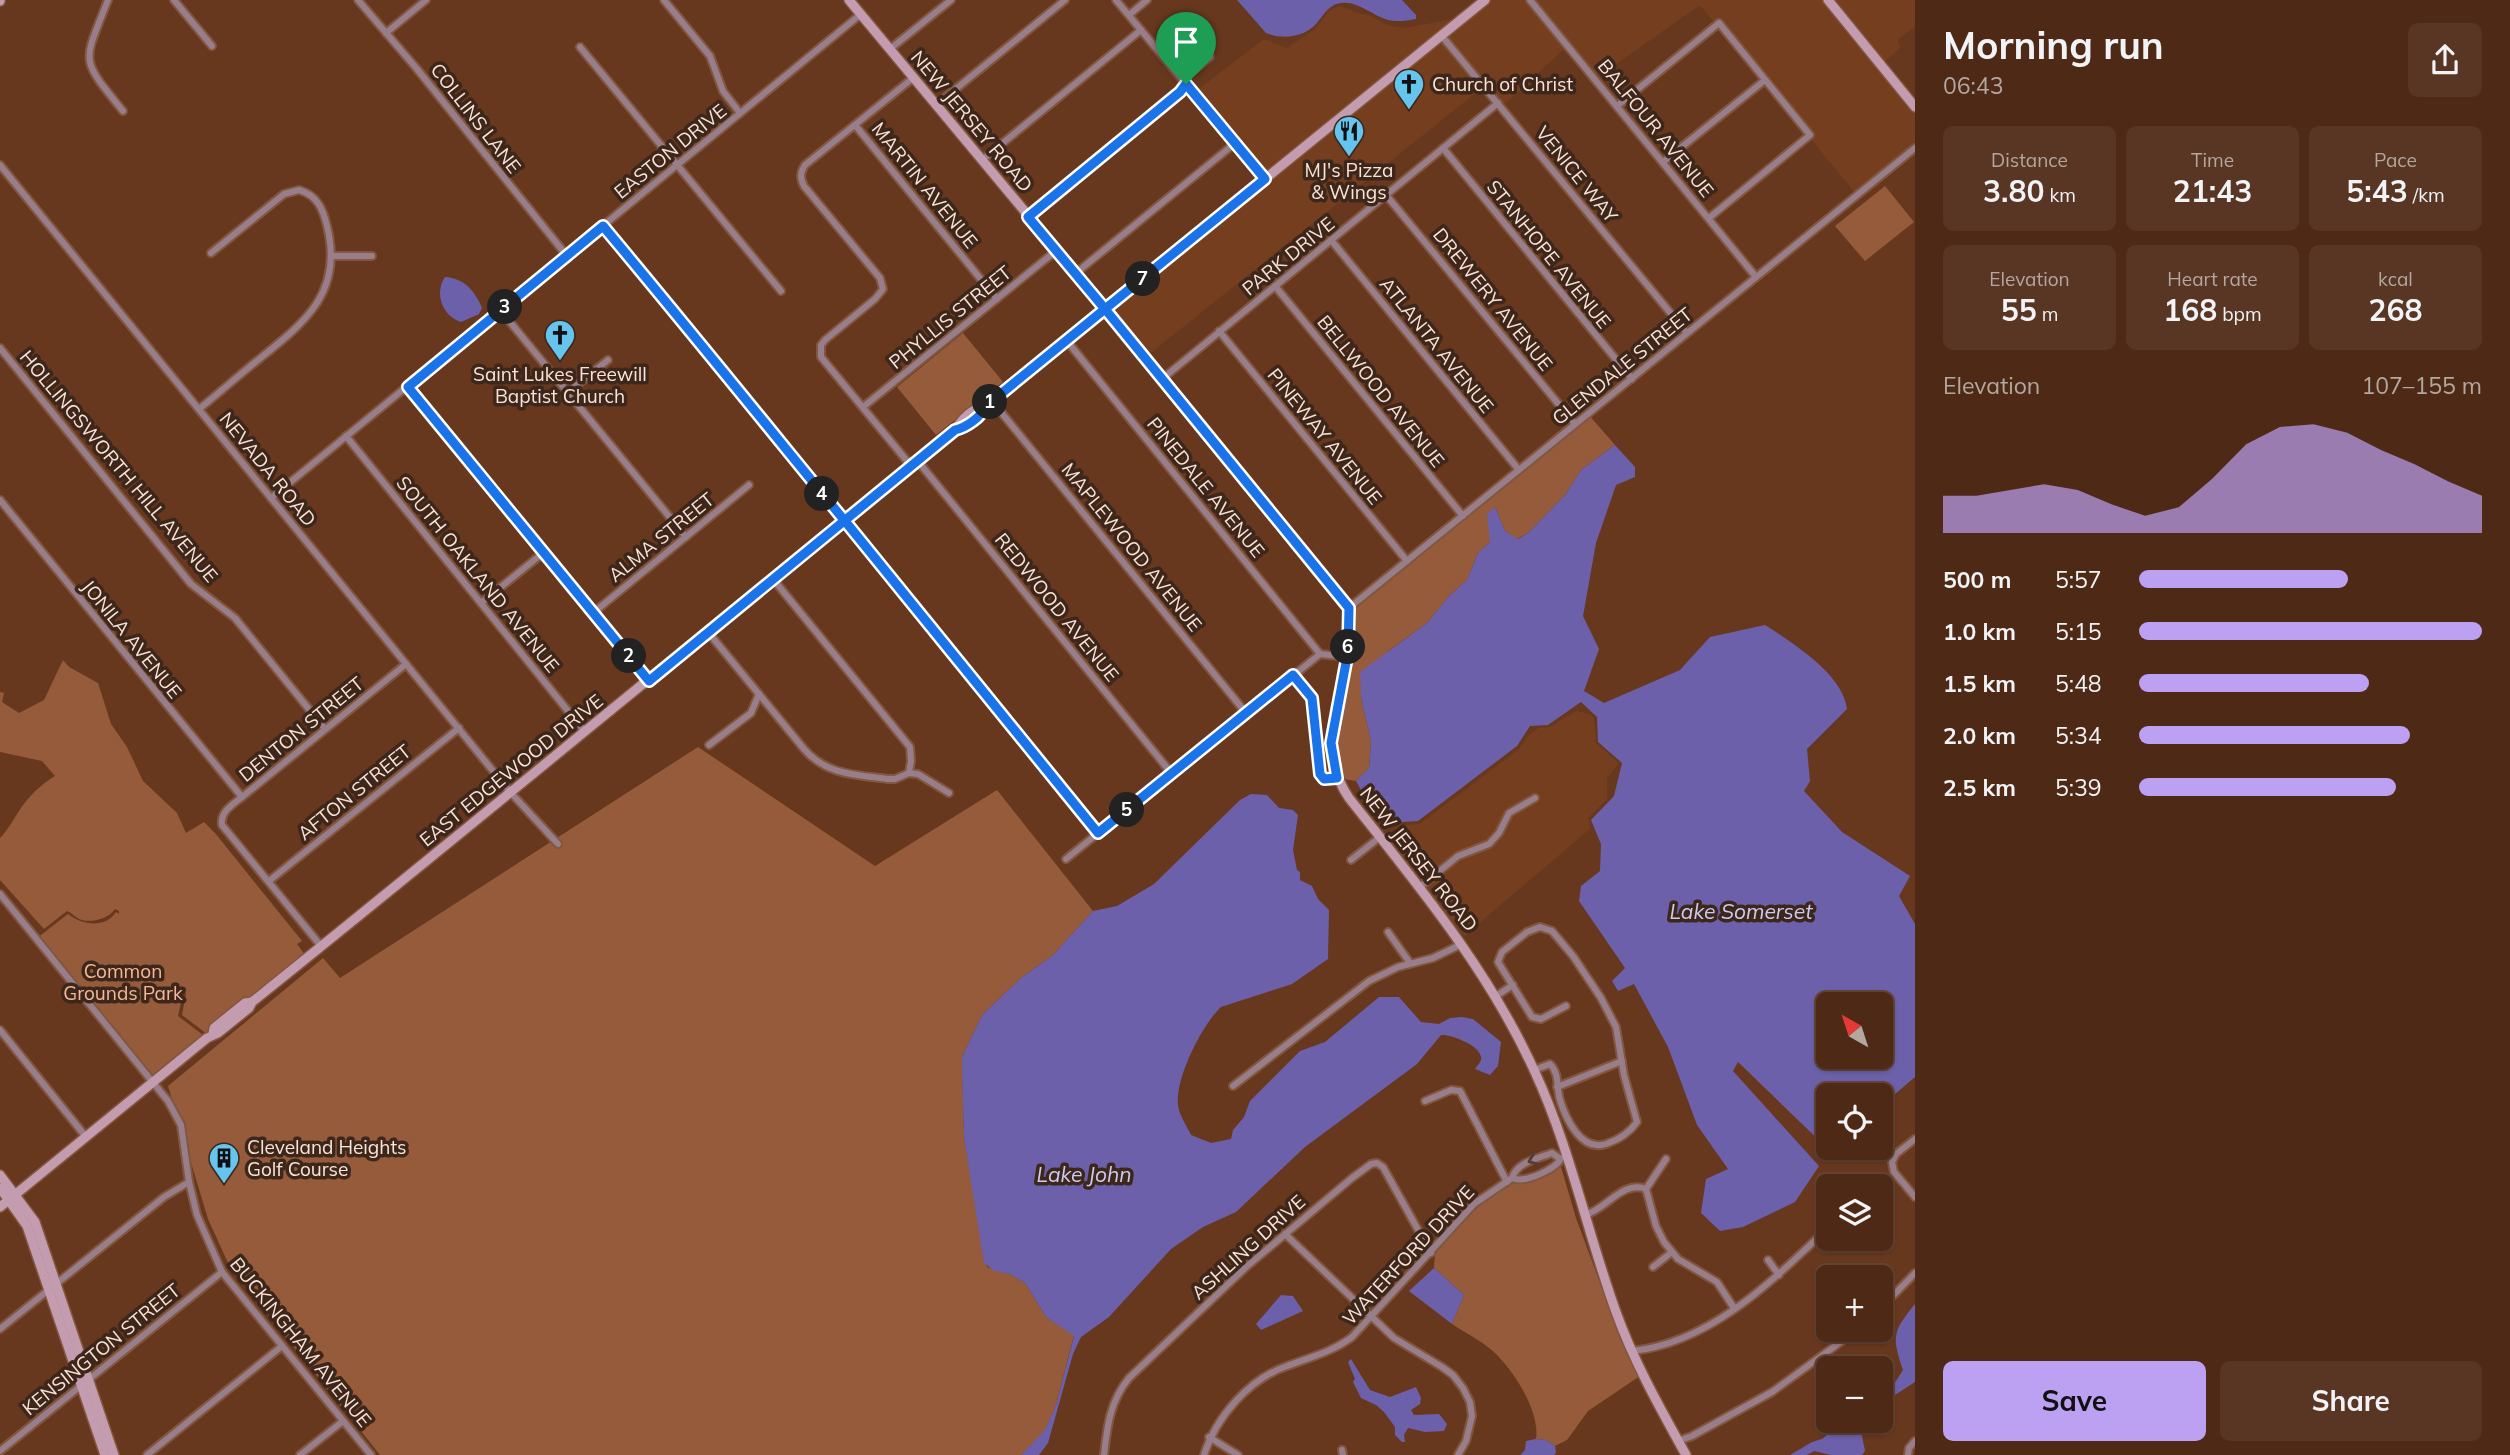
<!DOCTYPE html>
<html lang="en">
<head>
<meta charset="utf-8">
<style>
  :root { --surface:#4e2a16; --page:#583623; --text:#f1f3f6; --muted:#b3a7a1; --line:#654635; --accent:#bca0f2 }
  body { margin:0; font-family:Mulish,sans-serif; background:var(--page); color:var(--text); height:100vh; display:flex; flex-direction:column; font-size:26px; white-space:nowrap }
  * { box-sizing:border-box; margin:0 }
  p { font-size:23px; color:var(--muted) }
  .icon { flex:none; width:38px; height:38px; fill:none; stroke:currentColor; stroke-width:2; stroke-linecap:round; stroke-linejoin:round }
  .map { position:relative; flex:1; overflow:hidden }
  .panel { display:flex; flex-direction:column; background:var(--surface); width:595px }
  .panel>* { flex:none }
  .needle { width:46px; rotate:321deg }
  .tools { position:absolute; left:1816px; top:992px; display:grid; gap:14px }
  .tools a { display:grid; place-items:center; width:77px; height:77px; border-radius:10px; background:var(--surface); box-shadow:0 2px 5px #0004,0 0 0 2px var(--line); font-size:35px }
  .pin { position:absolute; display:grid; place-items:center; width:60px; height:60px; color:#fff; margin:-72px -30px; border-radius:50% 50% 50% 0; rotate:-45deg; box-shadow:0 0 7px #0007 }
  .pin .icon { rotate:45deg }
  .km { position:absolute; width:35px; height:35px; margin:-18px; border-radius:50%; background:#222; color:#fff; font-size:19px; line-height:35px; text-align:center }
  .round { display:grid; place-items:center; flex:none; width:74px; height:74px; border-radius:10px; background:var(--page) }
  .overview { display:flex; align-items:center; justify-content:space-between; height:119px; padding:0 28px }
  h1 { font-size:38px; font-weight:700; line-height:52px }
  .stats { display:grid; grid-template-columns:repeat(3,1fr); gap:10px; height:119px; padding:7px 28px }
  .stats div { display:grid; align-content:center; border-radius:10px; background:var(--page); text-align:center }
  .stats b { font-size:30px; font-weight:700 }
  .stats small { font-size:19px; font-weight:400 }
  .stats p { font-size:19px }
  .chart { height:196px; padding:14px 28px }
  .chart p { display:flex; justify-content:space-between }
  .chart svg { width:100%; height:126px; margin-top:7px; fill:var(--accent); opacity:.7 }
  .primary-button { display:flex; gap:14px; margin-top:auto; padding:14px 28px }
  .primary-button a { flex:1; height:80px; border-radius:10px; background:var(--accent); color:#111; font-size:28px; font-weight:700; line-height:80px; text-align:center }
  .primary-button a+a { background:var(--page); color:var(--text) }
  ul { padding:0 28px; list-style:none; font-size:23px }
  li { display:grid; grid-template-columns:112px 84px 1fr; align-items:center; height:52px }
  li i { height:18px; border-radius:9px; background:var(--accent) }
  main { display:flex; flex:1; min-height:0 }
  .map>svg:first-child { display:block }
</style>
</head>
<body>
<main>
<div class="map">
<svg width="1915" height="1455" viewBox="0 0 1915 1455">
  <rect width="100%" height="100%" fill="#68381e"/>
  <!-- built -->
  <g fill="#743e1f">
    <polygon points="1491,0 1526,0 1565,48 1504,105 1446,36"/>
    <polygon points="1534,0 1824,0 1915,113 1915,143 1855,193 1811,139 1812,133 1800,118 1721,21 1714,22 1700,5 1598,77"/>
    <polygon points="1833,0 1915,0 1915,26 1898,40 1900,48 1884,62"/>
    <polygon points="1340,6 1357,13 1369,15 1387,25 1405,28 1448,20 1453,21 1265,174 1196,91 1264,39 1287,48 1315,29 1329,11"/>
    <polygon points="1441,40 1482,88 1147,356 1110,310"/>
    <polygon points="1576,711 1590,714 1594,718 1596,743 1619,763 1607,778 1607,799 1588,818 1591,828 1464,936 1388,842 1396,828 1403,825 1420,824 1519,749 1527,737 1538,728 1550,727"/>
  </g>
  <!-- green -->
  <g fill="#955b3b">
    <polygon points="1885,186 1914,222 1865,261 1835,226"/>
    <polygon points="963,333 1003,382 936,435 897,387"/>
    <polygon points="1588,414 1615,445 1581,470 1565,495 1528,533 1517,539 1505,531 1495,507 1490,542 1478,553 1467,580 1449,596 1427,623 1387,652 1361,697 1371,742 1369,768 1356,781 1337,778 1332,756 1347,657 1349,608"/>
    <path d="M63,660L69,667L98,683L111,724L127,747L143,781L177,813L186,833L204,822L215,833L302,941L297,944L305,955L207,1034L182,1015L186,994L185,991L183,993L178,1016L207,1038L154,1081L37,938L68,914C82,925 105,929 116,912L119,914V911L115,909C109,918 93,923 82,920C77,919 72,913 67,911L44,929L0,880V838C8,830 13,820 19,811C28,797 41,784 55,776L42,761L0,752V692L4,693L2,702L19,713L44,700Z"/>
    <polygon points="698,747 875,866 997,790 1093,911 1052,956 1022,977 982,1015 962,1057 964,1138 987,1267 1010,1274 1025,1283 1046,1317 1074,1335 1056,1405 1045,1431 1021,1455 380,1455 229,1265 208,1219 168,1086 323,958 340,978"/>
    <path d="M1561,1167L1576,1218L1619,1334L1640,1376L1588,1411L1567,1440L1555,1446L1546,1440L1536,1439C1540,1412 1516,1375 1498,1356C1486,1343 1467,1334 1452,1324L1464,1295L1434,1268L1435,1253L1471,1213L1495,1193L1513,1182H1526Z"/>
  </g>
  <!-- water -->
  <g fill="#6b60a9" fill-rule="evenodd">
    <path d="M1237,0H1402L1416,15V19C1406,21 1398,22 1388,20C1373,16 1358,1 1342,3C1327,4 1323,18 1313,27C1300,38 1281,39 1266,33Z"/>
    <path d="M445,277C464,278 475,291 482,308L479,314L461,322C442,316 434,293 445,277Z"/>
    <path d="M1615,445L1635,467V477L1616,485L1596,543L1583,616L1599,649L1584,691L1604,703L1680,670L1710,637L1765,625C1793,643 1843,674 1847,709L1807,749L1810,781L1804,791L1842,832L1910,876L1899,896L1915,924V1077L1881,1106V1096H1829V1148H1831L1829,1150L1738,1062L1733,1071L1819,1166L1795,1202L1743,1227L1720,1231L1701,1213L1706,1179L1728,1169L1697,1125L1668,1047L1634,984L1618,991L1612,981L1625,968L1579,901L1581,886L1600,871L1601,844L1591,820L1614,796L1622,763L1598,742L1597,717L1581,702L1548,725L1530,726L1517,746L1418,821L1402,822L1367,801L1356,781L1369,768L1371,742L1361,697L1360,672L1427,623L1449,596L1467,580L1478,553L1490,542L1487,514L1495,507L1505,531L1518,539L1528,533L1565,495L1581,470ZM1881,1004V1057H1829V1004Z"/>
    <path d="M1251,794L1267,795L1279,808L1293,810L1298,815L1293,850L1297,870L1300,872V880L1312,886L1318,899L1329,910L1328,959L1292,984L1221,1007C1202,1025 1175,1078 1178,1105C1179,1115 1187,1126 1191,1135L1211,1143L1231,1139L1233,1130L1244,1117L1250,1101L1300,1051L1325,1042L1379,997H1399L1421,1022L1439,1024L1450,1018L1462,1017L1473,1019L1501,1042L1498,1066L1490,1075L1475,1069C1477,1066 1480,1063 1481,1060C1484,1046 1450,1034 1441,1035L1417,1064L1305,1147L1236,1212L1203,1227L1171,1249L1109,1317L1081,1337L1073,1354L1048,1443L1039,1455H1021L1045,1430L1056,1405L1074,1336L1046,1317L1025,1283L1010,1274L994,1271L984,1263L964,1138L962,1072V1057L982,1015L1022,977L1052,956L1093,911L1117,906L1154,884L1240,800Z"/>
    <polygon points="1434,1268 1464,1295 1452,1324 1409,1291"/>
    <polygon points="1281,1295 1293,1296 1303,1311 1261,1330 1256,1324"/>
    <path d="M1915,1304V1382L1881,1404V1396L1891,1389L1903,1370C1892,1337 1892,1332 1915,1304Z"/>
    <polygon points="1351,1359 1370,1390 1390,1397 1416,1387 1421,1398 1420,1404 1411,1410 1414,1415 1439,1414 1447,1424 1444,1431 1425,1432 1408,1428 1404,1435 1405,1442 1402,1442 1395,1435 1395,1427 1384,1412 1376,1405 1361,1398 1353,1382 1355,1379 1348,1362"/>
    <polygon points="1844,1421 1859,1421 1865,1451 1862,1455 1831,1455 1814,1451 1807,1455 1790,1455 1812,1442 1822,1439"/>
    <polygon points="1536,1439 1546,1440 1555,1446 1556,1453 1554,1455 1520,1455 1525,1450 1526,1441"/>
  </g>
  <g fill="none" stroke-linecap="round" stroke-linejoin="round">
    <!-- street casing -->
    <g stroke="#82573f" stroke-width="10">
      <g id="street">
        <path d="M108,0C83,64 79,57 123,111"/>
        <polyline points="174,0 212,46"/>
        <polyline points="358,0 417,69 567,256"/>
        <polyline points="664,0 710,56 723,91 740,113"/>
        <polyline points="1116,0 1265,179"/>
        <polyline points="1530,0 1756,277"/>
        <polyline points="1129,15 1147,0"/>
        <polyline points="386,33 426,0"/>
        <polyline points="1441,35 1687,333"/>
        <polyline points="580,47 781,291"/>
        <polyline points="890,49 951,0"/>
        <path d="M913,78L805,165C800,173 800,178 804,186L880,278L883,289L875,299L825,340L821,345V357L907,461L921,465L1172,774"/>
        <polyline points="936,105 1065,0"/>
        <polyline points="1617,106 1719,23 1810,135 1709,218"/>
        <polyline points="855,125 997,299"/>
        <polyline points="1443,148 1632,379"/>
        <polyline points="982,160 1141,30"/>
        <polyline points="1663,162 1765,80"/>
        <polyline points="0,165 511,793 558,844"/>
        <polyline points="1386,195 1575,424"/>
        <polyline points="1028,217 1180,92 1186,84 1186,76 1210,57"/>
        <polyline points="603,226 1098,833"/>
        <polyline points="1331,240 1519,470"/>
        <polyline points="331,256 372,256"/>
        <polyline points="1076,273 1234,144"/>
        <polyline points="1275,286 1463,516"/>
        <polyline points="501,311 686,537"/>
        <polyline points="1219,331 1407,561"/>
        <polyline points="1067,341 1320,654"/>
        <polyline points="0,348 191,584 235,618 325,729"/>
        <polyline points="1162,379 1498,103"/>
        <polyline points="408,387 649,681"/>
        <polyline points="568,392 608,360"/>
        <polyline points="992,401 1246,713"/>
        <polyline points="863,407 1057,250"/>
        <path d="M199,409C219,393 238,376 258,360C304,323 344,293 327,226C323,209 317,195 299,190L284,194L211,253"/>
        <polyline points="346,436 585,732"/>
        <polyline points="271,498 861,14"/>
        <polyline points="0,500 242,797"/>
        <polyline points="773,579 910,747 911,761 909,773"/>
        <polyline points="481,603 543,553"/>
        <polyline points="1349,608 1915,148"/>
        <polyline points="593,613 749,485"/>
        <path d="M708,632L804,749C826,775 857,775 888,779H895L909,773"/>
        <polyline points="1293,675 1312,698 1320,774 1324,779 1337,778"/>
        <polyline points="709,745 751,713 759,694"/>
        <polyline points="909,773 918,774 949,793"/>
        <polyline points="1066,859 1320,654 1347,657"/>
        <polyline points="1351,860 1380,837"/>
        <polyline points="269,881 459,728"/>
        <polyline points="1420,887 1458,856 1489,844 1499,833 1509,813 1535,798"/>
        <polyline points="0,894 168,1101 181,1125 189,1182 197,1215 222,1272 371,1455"/>
        <polyline points="1388,932 1410,963"/>
        <path d="M321,946L222,825C220,812 232,805 242,797L406,664"/>
        <polyline points="1496,996 1513,985"/>
        <polyline points="0,1030 86,1137"/>
        <path d="M1534,1070L1550,1064C1560,1074 1556,1087 1560,1100C1566,1119 1581,1152 1606,1144C1618,1140 1630,1132 1637,1122L1624,1075L1616,1027L1601,998L1573,956L1552,931L1540,927L1527,932L1502,952L1498,962L1532,1017L1541,1019L1566,1006"/>
        <polyline points="1233,1086 1369,981 1398,967 1433,958 1462,944"/>
        <polyline points="1557,1087 1622,1061"/>
        <polyline points="1425,1101 1451,1090 1460,1091 1507,1182"/>
        <polyline points="1915,1139 1896,1154 1892,1162 1894,1172 1915,1197"/>
        <path d="M1512,1178C1525,1184 1558,1168 1561,1158"/>
        <polyline points="1646,1189 1666,1159"/>
        <path d="M1585,1215C1607,1209 1622,1180 1646,1189L1656,1226L1664,1242L1678,1259L1717,1282L1734,1308"/>
        <polyline points="1285,1234 1394,1338 1442,1367 1453,1375 1463,1388 1470,1402 1472,1416 1466,1441 1458,1455"/>
        <polyline points="1768,1260 1779,1275"/>
        <polyline points="1653,1267 1672,1252"/>
        <polyline points="1881,1308 1915,1273"/>
        <polyline points="0,1329 164,1197 189,1182"/>
        <path d="M1632,1351C1711,1343 1773,1280 1828,1228"/>
        <polyline points="1209,1437 1238,1455"/>
        <polyline points="1678,1441 1692,1436 1772,1392 1857,1330"/>
        <polyline points="1342,1450 1343,1455"/>
        <polyline points="0,1451 222,1272"/>
        <polyline points="147,1455 282,1346"/>
        <polyline points="300,1455 343,1421"/>
        <path d="M1104,1455C1107,1427 1110,1401 1129,1378L1245,1268L1352,1178L1371,1164L1377,1163L1383,1167L1431,1253"/>
        <path d="M1204,1455C1216,1417 1249,1379 1287,1366C1311,1357 1332,1352 1352,1337L1474,1204L1512,1178C1517,1162 1537,1159 1552,1153L1559,1158"/>
        <polyline points="1908,1455 1909,1448 1915,1441"/>
      </g>
    </g>
    <!-- secondary casing -->
    <g stroke="#82573f" stroke-width="12">
      <g id="secondary">
        <path d="M849,0L1101,303L1349,608C1349,622 1350,638 1348,652C1340,701 1317,752 1349,798C1417,884 1488,969 1534,1070C1570,1147 1587,1232 1616,1312C1634,1362 1660,1408 1686,1455"/>
        <polyline points="1828,0 1915,107"/>
        <polyline points="0,1 0,0"/>
        <path d="M955,431C961,419 973,408 986,406"/>
        <polyline points="213,1034 214,1028 245,1003 252,1002"/>
        <polyline points="0,1175 35,1222 114,1455"/>
        <polyline points="0,1188 27,1226 105,1455"/>
        <path d="M0,1207L207,1038L218,1033L249,1008L252,1002C488,813 719,619 955,431C972,425 979,412 992,401L1485,0"/>
      </g>
    </g>
    <!-- street -->
    <use href="#street" stroke="#977e8a" stroke-width="6"/>
    <!-- secondary -->
    <use href="#secondary" stroke="#c49caf" stroke-width="9"/>
  </g>
  <!-- one-way arrows -->
  <defs><path id="oneway-chevron" d="M-2-3.5L2.5 0L-2 3.5" fill="none" stroke-width="1.6" stroke-linecap="round" stroke-linejoin="round" transform="scale(1.75)"/></defs>
  <use stroke="#543d37" href="#oneway-chevron" transform="translate(1533 1160) rotate(159)"/>
  <g fill="none" stroke-linecap="round" stroke-linejoin="round">
    <!-- route casing -->
    <g stroke="#fff" stroke-width="14">
      <path id="route" d="M1186,84L1180,92L1028,217L1105,309L986,406C981,417 967,427 955,430L649,681L408,387L603,226C684,323 764,422 844,520L849,526L1098,833L1293,675L1312,698L1320,774L1324,779L1337,778L1331,743L1348,652L1349,608L1105,309L1265,179L1186,84"/>
    </g>
    <!-- route -->
    <use href="#route" stroke="#1a73e8" stroke-width="9"/>
  </g>
  <!-- icons -->
  <defs>
    <g id="church-pin" transform="scale(1.575)"><path d="M0 17L-7.5 6A9.5 9.5 0 1 1 7.5 6Z" fill="#65c5ee" stroke="#3d271b"/><path d="M-1.2-6h2.4v3.5h3.3v2.4h-3.3V6h-2.4V-.1h-3.3v-2.4h3.3Z" fill="#111"/></g>
    <g id="restaurant-pin" transform="scale(1.575)"><path d="M0 17L-7.5 6A9.5 9.5 0 1 1 7.5 6Z" fill="#65c5ee" stroke="#3d271b"/><path d="M-5-6h1v4h1v-4h1v4h1v-4h1v5L-1.5 .5V6h-2V.5L-5-1ZM5-6V6H3V1.5H1.5Q1.5-4 5-6Z" fill="#111"/></g>
    <g id="building-pin" transform="scale(1.575)"><path d="M0 17L-7.5 6A9.5 9.5 0 1 1 7.5 6Z" fill="#65c5ee" stroke="#3d271b"/><path d="M-4-6H4V6H1V3H-1V6H-4ZM-2.5-4.3h1.7v1.8h-1.7ZM.8-4.3h1.7v1.8H.8ZM-2.5-1h1.7V.8h-1.7ZM.8-1h1.7V.8H.8Z" fill="#111"/></g>
  </defs>
  <g fill-rule="evenodd">
    <use href="#church-pin" x="1409" y="84"/>
    <use href="#restaurant-pin" x="1349" y="131"/>
    <use href="#church-pin" x="560" y="335"/>
    <use href="#building-pin" x="224" y="1158"/>
  </g>
  <g text-anchor="middle" dominant-baseline="central" stroke-width="7" stroke-linejoin="round" paint-order="stroke">
    <!-- poi labels -->
    <g font-size="19" fill="#fbe3d7" stroke="#3d271b" text-anchor="start">
      <text x="1432" y="84">Church of Christ</text>
      <text x="1349" y="170" text-anchor="middle">MJ's Pizza<tspan x="1349" dy="22">&amp; Wings</tspan></text>
      <text x="560" y="374" text-anchor="middle">Saint Lukes Freewill<tspan x="560" dy="22">Baptist Church</tspan></text>
      <text x="247" y="1147">Cleveland Heights<tspan x="247" dy="22">Golf Course</tspan></text>
    </g>
    <!-- street labels -->
    <g font-size="19" fill="#fbe3d7" stroke="#3d271b">
      <text transform="translate(476 118) rotate(52)">COLLINS LANE</text>
      <text transform="translate(972 121) rotate(50)">NEW JERSEY ROAD</text>
      <text transform="translate(1656 128) rotate(51)">BALFOUR AVENUE</text>
      <text transform="translate(670 151) rotate(-39)">EASTON DRIVE</text>
      <text transform="translate(1577 174) rotate(51)">VENICE WAY</text>
      <text transform="translate(925 185) rotate(51)">MARTIN AVENUE</text>
      <text transform="translate(1549 254) rotate(51)">STANHOPE AVENUE</text>
      <text transform="translate(1288 256) rotate(-39)">PARK DRIVE</text>
      <text transform="translate(1493 299) rotate(51)">DREWERY AVENUE</text>
      <text transform="translate(950 317) rotate(-39)">PHYLLIS STREET</text>
      <text transform="translate(1437 345) rotate(51)">ATLANTA AVENUE</text>
      <text transform="translate(1622 366) rotate(-39)">GLENDALE STREET</text>
      <text transform="translate(1381 391) rotate(51)">BELLWOOD AVENUE</text>
      <text transform="translate(1325 436) rotate(51)">PINEWAY AVENUE</text>
      <text transform="translate(119 466) rotate(50)">HOLLINGSWORTH HILL AVENUE</text>
      <text transform="translate(268 469) rotate(51)">NEVADA ROAD</text>
      <text transform="translate(1206 487) rotate(51)">PINEDALE AVENUE</text>
      <text transform="translate(661 537) rotate(-39)">ALMA STREET</text>
      <text transform="translate(1132 547) rotate(51)">MAPLEWOOD AVENUE</text>
      <text transform="translate(478 574) rotate(51)">SOUTH OAKLAND AVENUE</text>
      <text transform="translate(1057 607) rotate(51)">REDWOOD AVENUE</text>
      <text transform="translate(132 639) rotate(51)">JONILA AVENUE</text>
      <text transform="translate(301 729) rotate(-39)">DENTON STREET</text>
      <text transform="translate(511 770) rotate(-39)">EAST EDGEWOOD DRIVE</text>
      <text transform="translate(354 792) rotate(-39)">AFTON STREET</text>
      <text transform="translate(1419 859) rotate(52)">NEW JERSEY ROAD</text>
      <text transform="translate(1248 1247) rotate(-42)">ASHLING DRIVE</text>
      <text transform="translate(1408 1255) rotate(-47)">WATERFORD DRIVE</text>
      <text transform="translate(301 1342) rotate(51)">BUCKINGHAM AVENUE</text>
      <text transform="translate(101 1349) rotate(-39)">KENSINGTON STREET</text>
    </g>
    <!-- park labels -->
    <g font-size="19" fill="#f7b898" stroke="#3d271b">
      <text x="123" y="971">Common<tspan x="123" dy="22">Grounds Park</tspan></text>
    </g>
    <!-- water labels -->
    <g font-size="21" font-style="italic" fill="#cdcaf3" stroke="#3d271b">
      <text x="1741" y="911">Lake Somerset</text>
      <text x="1084" y="1174">Lake John</text>
    </g>
  </g>
</svg>
<div class="tools">
<a><svg class="needle" viewBox="-14 -14 28 28"><path d="M0-13l5 13h-10z" fill="#e53935"/><path d="M0 13l5-13h-10z" fill="#b3a7a1"/></svg></a>
<a><svg class="icon" aria-label="locate" viewBox="0 0 24 24"><circle cx="12" cy="12" r="6"/><path d="M12 2v4M12 18v4M2 12h4M18 12h4"/></svg></a>
<a><svg class="icon" aria-label="layers" viewBox="0 0 24 24"><path d="M12 4l9 5-9 5-9-5zM3 14l9 5 9-5"/></svg></a>
<a>+</a>
<a>−</a>
</div>
<div class="pin" style="left:1186px;top:84px;background:#1e9e55"><svg class="icon" aria-label="arrive" viewBox="0 0 24 24"><path d="M6 21V4h12l-3 4 3 4H6"/></svg></div>
<b class="km" style="left:990px;top:402px">1</b>
<b class="km" style="left:629px;top:656px">2</b>
<b class="km" style="left:505px;top:307px">3</b>
<b class="km" style="left:822px;top:494px">4</b>
<b class="km" style="left:1127px;top:810px">5</b>
<b class="km" style="left:1348px;top:647px">6</b>
<b class="km" style="left:1143px;top:279px">7</b>
</div>
<section class="panel">
<div class="overview"><div><h1>Morning run</h1><p>06:43</p></div><a class="round"><svg class="icon" aria-label="share" viewBox="0 0 24 24"><path d="M12 15V3M7 8l5-5 5 5M5 13v7h14v-7"/></svg></a></div>
<div class="stats">
<div><p>Distance</p><b>3.80<small> km</small></b></div>
<div><p>Time</p><b>21:43</b></div>
<div><p>Pace</p><b>5:43<small> /km</small></b></div>
</div>
<div class="stats">
<div><p>Elevation</p><b>55<small> m</small></b></div>
<div><p>Heart rate</p><b>168<small> bpm</small></b></div>
<div><p>kcal</p><b>268</b></div>
</div>
<div class="chart"><p><span>Elevation</span>107–155 m</p>
<svg viewBox="0 0 160 44" preserveAspectRatio="none"><path d="M0 44V31L10 31L20 29L30 27L40 29L50 34L60 38L70 35L80 25L90 13L100 7L110 6L120 9L130 15L140 20L150 26L160 31V44z"/></svg>
</div>
<ul>
<li><b>500 m</b>5:57<i style="width:61%"></i></li>
<li><b>1.0 km</b>5:15<i style="width:100%"></i></li>
<li><b>1.5 km</b>5:48<i style="width:67%"></i></li>
<li><b>2.0 km</b>5:34<i style="width:79%"></i></li>
<li><b>2.5 km</b>5:39<i style="width:75%"></i></li>
</ul>
<div class="primary-button"><a>Save</a><a>Share</a></div>
</section>
</main>
</body>
</html>
